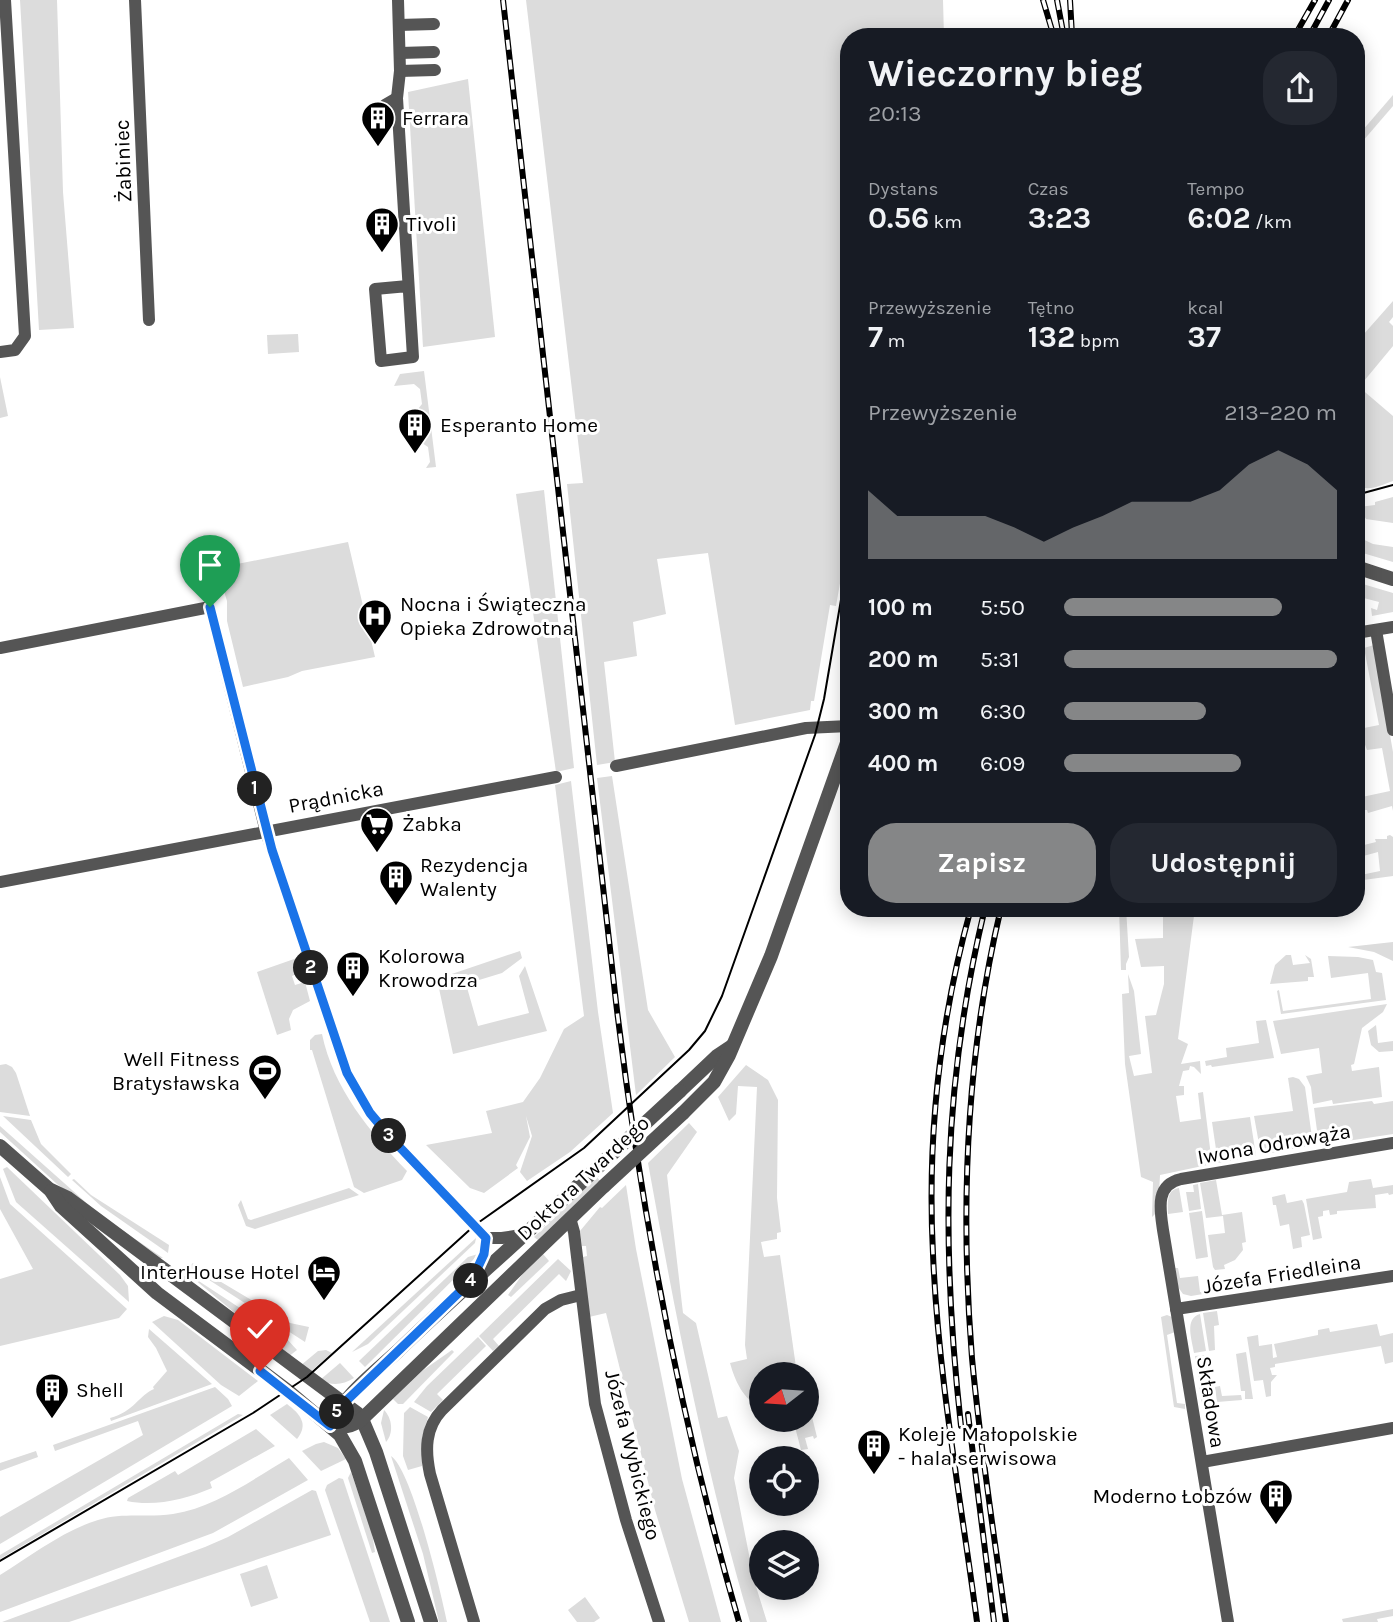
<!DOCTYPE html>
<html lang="pl">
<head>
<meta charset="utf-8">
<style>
  :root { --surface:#171b24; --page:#242831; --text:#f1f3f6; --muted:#9ea1a6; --accent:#858687 }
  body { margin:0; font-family:Karla,sans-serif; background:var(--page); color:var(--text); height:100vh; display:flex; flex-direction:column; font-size:26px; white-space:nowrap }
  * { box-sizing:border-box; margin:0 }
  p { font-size:23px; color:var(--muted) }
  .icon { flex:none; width:38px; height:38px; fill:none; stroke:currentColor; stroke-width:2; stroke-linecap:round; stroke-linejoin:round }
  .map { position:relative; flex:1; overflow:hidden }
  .panel { position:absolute; left:840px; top:28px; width:525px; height:889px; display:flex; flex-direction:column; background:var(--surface); border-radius:28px; box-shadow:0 4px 18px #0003 }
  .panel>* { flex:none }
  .needle { width:46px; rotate:253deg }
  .fabs { position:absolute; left:749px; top:1362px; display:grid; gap:14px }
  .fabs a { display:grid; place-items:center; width:70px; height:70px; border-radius:50%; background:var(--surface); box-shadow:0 4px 18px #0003; font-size:35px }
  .pin { position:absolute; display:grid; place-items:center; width:60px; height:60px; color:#fff; margin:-72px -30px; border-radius:50% 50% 50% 0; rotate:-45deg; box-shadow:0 0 7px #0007 }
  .pin .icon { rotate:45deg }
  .km { position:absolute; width:35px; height:35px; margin:-18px; border-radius:50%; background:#222; color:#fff; font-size:19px; line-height:35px; text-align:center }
  .round { display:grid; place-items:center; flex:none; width:74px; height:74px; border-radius:28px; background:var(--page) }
  .head { display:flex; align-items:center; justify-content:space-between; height:119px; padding:0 28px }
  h1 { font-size:38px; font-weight:700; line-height:52px }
  .stats { display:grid; grid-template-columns:repeat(3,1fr); gap:10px; height:119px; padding:7px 28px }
  .stats div { display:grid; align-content:center }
  .stats b { font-size:30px; font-weight:700 }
  .stats small { font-size:19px; font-weight:400 }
  .stats p { font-size:19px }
  .chart { height:196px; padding:14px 28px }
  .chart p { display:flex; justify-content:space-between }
  .chart svg { width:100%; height:126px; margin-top:7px; fill:var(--accent); opacity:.7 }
  .cta { display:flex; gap:14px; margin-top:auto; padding:14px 28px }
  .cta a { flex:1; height:80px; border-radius:28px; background:var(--accent); color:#fff; font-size:28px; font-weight:700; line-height:80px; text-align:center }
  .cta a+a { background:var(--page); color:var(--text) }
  ul { padding:0 28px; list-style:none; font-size:23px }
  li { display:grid; grid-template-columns:112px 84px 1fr; align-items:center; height:52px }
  li i { height:18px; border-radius:9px; background:var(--accent) }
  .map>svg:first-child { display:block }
</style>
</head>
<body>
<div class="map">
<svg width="1393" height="1622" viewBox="0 0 1393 1622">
  <rect width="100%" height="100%" fill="#fff"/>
  <!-- green -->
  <g fill="#dcdcdc">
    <polygon points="20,0 57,0 63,192 74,328 39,330"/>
    <polygon points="526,0 943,0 944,37 849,37 849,532 836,606 830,605 814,701 811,701 810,710 735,725 708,553 657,559 666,614 633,622 637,656 604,662 615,762 597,765 567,484 583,483"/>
    <polygon points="468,79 495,337 423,347 408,92"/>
    <polygon points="1393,95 1393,106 1356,149 1356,138"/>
    <path d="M1393,301V317L1389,322L1393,326V346L1359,387L1393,416V481C1379,486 1369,492 1356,485V343Z"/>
    <polygon points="298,334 299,352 268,354 267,335"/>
    <polygon points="424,371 436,467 426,468 430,462 428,447 422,443 427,437 423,426 423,414 418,409 422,404 420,389 414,384 394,386 400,374"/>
    <polygon points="0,377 8,416 0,418"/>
    <polygon points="544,490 574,768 556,772 516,494"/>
    <polygon points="1393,497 1393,523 1366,519 1359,507 1375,505 1375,502"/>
    <polygon points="1356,536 1373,544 1393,547 1393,562 1356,551"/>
    <polygon points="348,542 375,657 302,671 288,677 243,687 227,621 227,601 217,568"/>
    <polygon points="1356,582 1393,593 1393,612 1372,616 1371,608 1377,610 1379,602 1356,596"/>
    <polygon points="1374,645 1393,752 1393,811 1392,806 1368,813 1367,810 1364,810 1362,797 1390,791 1382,748 1367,750 1359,729 1379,725 1364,648"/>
    <polygon points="612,776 648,1010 675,1057 636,1095 597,778"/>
    <polygon points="571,781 598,1012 613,1113 570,1152 527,1181 520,1172 532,1136 526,1116 530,1137 516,1165 518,1168 484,1193 470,1188 426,1145 492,1133 486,1111 523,1102 540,1078 564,1029 584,1016 555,785"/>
    <polygon points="1390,835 1393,837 1393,876 1356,881 1356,876 1380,871 1378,852 1356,858 1356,847 1376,842 1375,839 1387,839 1387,836"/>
    <polygon points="1119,908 1126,908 1129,957 1126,964 1126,970 1121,970"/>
    <polygon points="1168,908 1195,908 1178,1039 1188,1044 1181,1064 1200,1061 1201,1074 1194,1067 1190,1066 1189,1070 1183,1071 1179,1086 1184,1086 1184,1095 1176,1096 1180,1122 1201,1119 1198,1093 1203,1092 1212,1164 1160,1175 1158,1211 1152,1217 1153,1182 1141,1177 1125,1064 1122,994 1129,993 1128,974 1134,991 1141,1054 1129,1056 1134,1076 1152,1073 1145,1016 1156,1015 1164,984 1164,966 1141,967 1135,939 1163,938 1163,915"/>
    <polygon points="1393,942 1393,961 1374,952 1348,947"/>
    <polygon points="520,951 522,958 502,973 466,984 478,1026 529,1013 519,976 525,966 547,1031 453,1054 437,979"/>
    <polygon points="1286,955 1291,955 1293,965 1310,963 1305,955 1311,959 1314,977 1308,977 1308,981 1270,984 1275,965"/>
    <polygon points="1328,956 1358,957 1373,960 1376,972 1382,973 1386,1000 1281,1014 1277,991 1279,990 1283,1011 1371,999 1368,973 1331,978"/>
    <polygon points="297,958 302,972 292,976 295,985 305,982 310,1001 293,1010 289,1019 291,1030 277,1035 257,972"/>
    <polygon points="1387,1004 1383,1012 1362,1028 1354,1064 1351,1065 1352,1071 1379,1067 1382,1097 1333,1104 1332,1100 1313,1104 1311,1087 1306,1076 1322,1073 1319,1048 1281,1054 1273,1021"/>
    <polygon points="1266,1020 1274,1058 1212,1067 1211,1065 1206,1066 1205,1061 1227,1057 1226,1048 1259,1043 1256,1021"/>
    <polygon points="1376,1025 1378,1043 1393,1041 1393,1051 1379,1052 1371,1045 1368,1031"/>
    <path d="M322,1034C333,1088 370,1132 407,1171L402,1180L364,1193L354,1187L312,1050H310V1040L315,1035Z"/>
    <polygon points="6,1064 12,1067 16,1073 30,1116 0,1112 0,1065"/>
    <path d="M746,1065L768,1080L778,1100L777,1198L781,1232L777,1233V1239L761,1242L764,1257L780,1255L797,1374H761V1408C743,1399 735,1381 730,1363L747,1359L745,1345L757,1087L738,1086L736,1114L729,1121L718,1097Z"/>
    <polygon points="1293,1077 1299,1079 1305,1087 1313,1145 1261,1155 1254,1116 1293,1111 1288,1078"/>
    <polygon points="1372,1101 1374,1104 1393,1101 1393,1134 1334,1143 1333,1138 1318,1138 1314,1108"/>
    <polygon points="3,1116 31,1120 41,1144 71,1174 68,1177"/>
    <polygon points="1250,1117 1256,1156 1218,1163 1212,1122"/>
    <path d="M689,1123L697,1132L667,1175L683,1313L696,1323L718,1418L727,1416L739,1451L734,1478L754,1580L767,1622H750C705,1470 676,1318 648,1163Z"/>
    <polygon points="0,1126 100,1215 163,1258 159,1258 57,1184 0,1132"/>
    <polygon points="7,1167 120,1275 128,1286 129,1302 16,1202 3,1169"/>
    <polygon points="0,1177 10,1204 127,1309 119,1318 0,1346 0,1279 33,1269 0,1209"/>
    <polygon points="597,1177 600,1181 538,1240 534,1237"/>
    <polygon points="74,1179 91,1195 169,1245 168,1253 101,1206 72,1180"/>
    <polygon points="1371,1179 1373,1188 1393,1185 1393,1194 1389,1195 1388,1193 1375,1195 1376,1208 1337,1211 1337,1214 1330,1215 1329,1210 1323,1211 1323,1216 1318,1217 1322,1238 1313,1240 1306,1199 1347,1192 1349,1182"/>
    <polygon points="1216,1180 1222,1215 1242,1212 1246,1242 1242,1243 1243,1250 1235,1260 1224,1265 1225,1269 1215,1270 1213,1267 1208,1235 1225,1233 1223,1216 1206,1218 1200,1183"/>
    <polygon points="1198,1184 1201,1209 1189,1211 1186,1192 1194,1192 1193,1185"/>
    <polygon points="626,1185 636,1249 682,1479 721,1622 689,1622 655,1510 606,1313 589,1317 583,1257 587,1256 586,1246 582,1246 580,1231 600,1207 602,1208"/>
    <polygon points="349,1188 359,1195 255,1229 246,1226 238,1205 241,1200 248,1219 251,1220"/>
    <path d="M1179,1188L1183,1212L1168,1214C1168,1203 1166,1190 1179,1188Z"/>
    <polygon points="1285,1194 1287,1203 1302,1200 1304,1204 1310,1235 1301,1237 1302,1247 1293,1249 1289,1224 1280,1226 1276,1205 1273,1205 1272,1197"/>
    <polygon points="1202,1211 1208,1257 1196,1259 1189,1213"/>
    <polygon points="476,1238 475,1243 368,1344 352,1352"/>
    <polygon points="478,1254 473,1260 365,1367 359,1361 468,1257"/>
    <polygon points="543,1254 549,1261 511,1297 508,1295 524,1272"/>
    <polygon points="558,1259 571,1271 566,1281 559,1274 493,1339 499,1346 493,1351 479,1336"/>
    <polygon points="193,1263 196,1267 290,1323 309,1327 305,1342 189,1267"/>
    <polygon points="1175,1268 1178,1268 1180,1278 1198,1276 1200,1292 1209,1291 1209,1293 1191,1296 1183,1294 1178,1287"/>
    <polygon points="188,1274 286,1338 297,1350 288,1357"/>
    <polygon points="1217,1311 1219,1325 1214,1326 1215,1350 1209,1351 1203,1313"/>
    <path d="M1200,1314L1206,1351L1194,1353C1192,1339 1184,1319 1200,1314Z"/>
    <polygon points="1167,1315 1172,1317 1175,1332 1167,1335 1177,1403 1185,1404 1185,1409 1174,1407 1161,1317"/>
    <polygon points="164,1316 178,1320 258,1381 239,1396 221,1385 152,1322"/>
    <polygon points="1377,1324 1380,1336 1393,1333 1393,1362 1385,1364 1381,1346 1275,1364 1275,1367 1270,1368 1272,1375 1277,1375 1271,1382 1271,1396 1266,1397 1263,1380 1254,1381 1247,1337 1258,1335 1259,1346 1272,1344 1273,1358 1277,1357 1274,1344 1318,1335 1318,1330 1329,1328 1330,1332"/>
    <path d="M149,1329L212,1384L111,1421L110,1418C134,1412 139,1395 154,1389L153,1387L167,1371L156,1348L148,1337Z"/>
    <polygon points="478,1337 486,1346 437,1394 443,1400 431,1412 414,1402 427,1386"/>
    <polygon points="326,1350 332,1353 309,1373 300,1366 318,1351"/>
    <polygon points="452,1350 454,1352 403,1404 398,1404 393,1399 422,1371"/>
    <polygon points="1246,1352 1253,1399 1245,1399 1245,1391 1241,1391 1236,1354"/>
    <polygon points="1206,1355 1211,1381 1199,1383 1195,1356"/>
    <path d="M340,1363L354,1378C343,1385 332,1386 320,1380Z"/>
    <polygon points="1211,1385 1214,1403 1202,1405 1199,1387"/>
    <polygon points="1220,1386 1222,1396 1241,1395 1242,1400 1217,1402 1215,1387"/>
    <polygon points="215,1387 228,1399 232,1406 0,1544 0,1517 143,1435 138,1421 55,1451 53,1445"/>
    <path d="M287,1404C300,1414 309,1424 297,1439L270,1415Z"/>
    <polygon points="410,1407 428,1417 422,1438 422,1466 408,1470 403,1456 404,1413"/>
    <path d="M384,1410C392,1418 394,1433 386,1442L381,1423Z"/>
    <polygon points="807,1413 811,1413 817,1437 814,1439 813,1436 805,1438 808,1449 801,1450 794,1423 787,1419 807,1419"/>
    <polygon points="238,1414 243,1415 0,1559 0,1555"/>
    <path d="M256,1429L275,1446L210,1482L212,1488C186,1499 155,1507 127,1501L128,1498L175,1471L178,1475Z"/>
    <polygon points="324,1442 338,1448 346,1459 321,1471 302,1451 316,1444"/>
    <polygon points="36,1451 38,1457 0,1471 0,1463"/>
    <path d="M391,1456C412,1470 441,1593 447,1622H439L423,1554Z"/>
    <path d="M289,1458L308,1480L213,1533L0,1612V1575C31,1556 64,1530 98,1520C123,1512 148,1518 173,1514C216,1507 253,1479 289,1458Z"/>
    <polygon points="351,1472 372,1533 375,1552 372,1553 348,1478"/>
    <polygon points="339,1478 343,1479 390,1622 370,1622 325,1490 327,1485"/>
    <polygon points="312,1490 316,1491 331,1535 69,1622 2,1622 205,1547 228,1537"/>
    <polygon points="267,1565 278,1598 251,1607 240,1574"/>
    <polygon points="585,1597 600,1618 594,1622 577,1622 568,1610"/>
    <polygon points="1393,1609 1393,1616 1377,1619 1378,1622 1343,1622 1342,1619"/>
  </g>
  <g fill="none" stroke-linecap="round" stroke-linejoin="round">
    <!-- minor -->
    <g stroke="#555" stroke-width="12">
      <polyline points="135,0 149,320"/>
      <polyline points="398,0 400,71 397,98 413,357 381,361 375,289 408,286"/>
      <polyline points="399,25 434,24"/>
      <polyline points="400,53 434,52"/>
      <polyline points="400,71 435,70"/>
      <polyline points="383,120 385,105 397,98"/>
      <polyline points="0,352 15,350 25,336 5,0"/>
      <polyline points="1376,630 1393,730"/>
      <polyline points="1356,633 1393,627"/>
      <polyline points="0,648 210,607 266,832 347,1073 370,1113 391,1138 486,1238 502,1238 527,1234"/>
      <polyline points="616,766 806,728 849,726"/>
      <polyline points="0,882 556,777"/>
      <polyline points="570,1218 574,1232 595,1404 626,1520 659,1622"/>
      <polyline points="472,1280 484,1254 486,1238"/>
      <polyline points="1176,1309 1393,1276"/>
      <polyline points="1202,1462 1393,1428"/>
      <path d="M474,1622L430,1474C425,1450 425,1428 442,1410L545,1309L561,1300L581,1295"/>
      <path d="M1228,1622L1163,1230C1160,1209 1155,1185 1181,1179L1393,1143"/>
    </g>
    <!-- tertiary -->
    <g stroke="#555" stroke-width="14">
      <polyline points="1356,567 1393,579"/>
      <polyline points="680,1091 717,1056 732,1046"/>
      <polyline points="683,1113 714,1082 729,1055 771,956 849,737"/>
      <polyline points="0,1146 49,1189 68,1198 357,1413 362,1419 376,1452 431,1622"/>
      <polyline points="51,1191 61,1206 157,1293 288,1391 340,1435 355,1461 408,1622"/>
      <path d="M330,1426C343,1396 374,1373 398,1351C464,1287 534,1228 600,1165"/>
      <path d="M330,1426C343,1428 351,1427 362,1419L604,1186"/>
    </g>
    <!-- tram -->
    <g stroke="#000" stroke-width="2">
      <polyline points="1356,495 1393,485"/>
      <polyline points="0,1561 253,1413 307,1377 475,1225 584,1148 689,1050 705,1031 722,996 815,735 824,699 849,553"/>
    </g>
    <!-- rail casing -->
    <g stroke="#000" stroke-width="6">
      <g id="rail">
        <path d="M503,0L616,1002C641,1212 680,1419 739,1622"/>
        <polyline points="1043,0 1054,37"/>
        <polyline points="1057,0 1064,37"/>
        <polyline points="1070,0 1072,35"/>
        <polyline points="1294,37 1315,0"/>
        <polyline points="1309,37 1329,0"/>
        <polyline points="1328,37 1348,0"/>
        <path d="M971,908C940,1020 927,1138 933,1254C938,1376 961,1501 977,1622"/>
        <path d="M1001,908C966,1055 960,1208 972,1358C980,1446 994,1534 1006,1622"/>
        <polyline points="968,1414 994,1622"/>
        <path d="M961,1426C941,1245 942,1086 985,908"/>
      </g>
    </g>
    <!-- rail -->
    <use href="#rail" stroke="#fff" stroke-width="3.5" stroke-dasharray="10" stroke-linecap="butt"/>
    <!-- tertiary-bridge -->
    <g stroke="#555" stroke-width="14">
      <polyline points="600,1165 680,1091"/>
      <polyline points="604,1186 683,1113"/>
    </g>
  </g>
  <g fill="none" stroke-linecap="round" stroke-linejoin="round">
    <!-- route casing -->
    <g stroke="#fff" stroke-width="14">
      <polyline id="route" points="210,607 272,850 347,1073 370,1113 391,1138 486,1238 484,1254 472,1280 344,1403 337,1410 330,1426 260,1371"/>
    </g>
    <!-- route -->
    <use href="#route" stroke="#1a73e8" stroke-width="9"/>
  </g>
  <!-- icons -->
  <defs>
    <g id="building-pin" transform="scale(1.75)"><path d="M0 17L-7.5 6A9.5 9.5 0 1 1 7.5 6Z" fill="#000" stroke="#fff"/><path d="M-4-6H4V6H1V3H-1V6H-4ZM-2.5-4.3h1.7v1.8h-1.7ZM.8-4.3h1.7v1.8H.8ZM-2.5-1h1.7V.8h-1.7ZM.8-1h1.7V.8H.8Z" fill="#fff"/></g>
    <g id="hospital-pin" transform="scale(1.75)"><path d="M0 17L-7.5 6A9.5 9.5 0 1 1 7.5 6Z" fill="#000" stroke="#fff"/><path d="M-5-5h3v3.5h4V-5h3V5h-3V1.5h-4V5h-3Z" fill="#fff"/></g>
    <g id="supermarket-pin" transform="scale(1.75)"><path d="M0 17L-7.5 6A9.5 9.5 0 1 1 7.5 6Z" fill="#000" stroke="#fff"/><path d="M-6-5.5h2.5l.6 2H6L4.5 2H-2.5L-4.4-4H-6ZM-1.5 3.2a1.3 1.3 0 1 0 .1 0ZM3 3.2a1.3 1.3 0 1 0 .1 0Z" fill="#fff"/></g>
    <g id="stadium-pin" transform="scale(1.75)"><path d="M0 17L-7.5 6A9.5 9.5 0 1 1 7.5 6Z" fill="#000" stroke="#fff"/><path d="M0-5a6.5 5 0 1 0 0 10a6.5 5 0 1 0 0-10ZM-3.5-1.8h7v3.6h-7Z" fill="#fff"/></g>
    <g id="hotel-pin" transform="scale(1.75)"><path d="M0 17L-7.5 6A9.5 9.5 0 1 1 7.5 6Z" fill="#000" stroke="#fff"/><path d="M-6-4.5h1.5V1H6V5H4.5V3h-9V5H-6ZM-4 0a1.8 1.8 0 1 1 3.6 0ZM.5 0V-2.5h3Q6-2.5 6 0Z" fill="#fff"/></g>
  </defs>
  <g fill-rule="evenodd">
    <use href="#building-pin" x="378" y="118"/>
    <use href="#building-pin" x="382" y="224"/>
    <use href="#building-pin" x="415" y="425"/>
    <use href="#hospital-pin" x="375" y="616"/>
    <use href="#supermarket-pin" x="377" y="824"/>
    <use href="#building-pin" x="396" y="877"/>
    <use href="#building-pin" x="353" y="968"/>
    <use href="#stadium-pin" x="265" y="1071"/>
    <use href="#hotel-pin" x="324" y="1272"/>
    <use href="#building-pin" x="52" y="1390"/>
    <use href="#building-pin" x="874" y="1446"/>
    <use href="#building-pin" x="1276" y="1496"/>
  </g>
  <g text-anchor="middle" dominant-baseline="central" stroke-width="6" stroke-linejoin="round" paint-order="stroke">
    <!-- poi labels -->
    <g font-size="21" fill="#000" stroke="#fff" text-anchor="start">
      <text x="402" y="118">Ferrara</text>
      <text x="406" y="224">Tivoli</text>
      <text x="440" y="425">Esperanto Home</text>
      <text x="400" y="604">Nocna i Świąteczna<tspan x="400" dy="24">Opieka Zdrowotna</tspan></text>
      <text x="402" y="824">Żabka</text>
      <text x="420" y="865">Rezydencja<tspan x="420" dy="24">Walenty</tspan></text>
      <text x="378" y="956">Kolorowa<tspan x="378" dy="24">Krowodrza</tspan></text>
      <text x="240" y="1059" text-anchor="end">Well Fitness<tspan x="240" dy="24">Bratysławska</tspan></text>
      <text x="300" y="1272" text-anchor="end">InterHouse Hotel</text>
      <text x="76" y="1390">Shell</text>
      <text x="898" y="1434">Koleje Małopolskie<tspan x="898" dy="24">- hala serwisowa</tspan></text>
      <text x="1252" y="1496" text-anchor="end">Moderno Łobzów</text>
    </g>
    <!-- street labels -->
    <g font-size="21" fill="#000" stroke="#fff">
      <text transform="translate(123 161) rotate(-92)">Żabiniec</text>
      <text transform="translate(336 797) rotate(-11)">Prądnicka</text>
      <text transform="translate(1274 1144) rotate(-10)">Iwona Odrowąża</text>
      <text transform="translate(583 1178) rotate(-43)">Doktora Twardego</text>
      <text transform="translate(1282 1274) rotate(-9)">Józefa Friedleina</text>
      <text transform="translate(1211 1402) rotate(81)">Składowa</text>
      <text transform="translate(633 1455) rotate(76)">Józefa Wybickiego</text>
    </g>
  </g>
</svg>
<div class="fabs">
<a><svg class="needle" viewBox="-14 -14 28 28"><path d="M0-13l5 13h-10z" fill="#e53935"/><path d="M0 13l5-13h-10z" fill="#9ea1a6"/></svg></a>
<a><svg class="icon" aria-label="locate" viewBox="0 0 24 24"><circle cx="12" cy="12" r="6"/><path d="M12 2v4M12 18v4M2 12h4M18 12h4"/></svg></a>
<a><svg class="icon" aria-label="layers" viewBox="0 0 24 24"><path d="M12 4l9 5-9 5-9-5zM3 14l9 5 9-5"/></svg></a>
</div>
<div class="pin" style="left:210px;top:607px;background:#1e9e55"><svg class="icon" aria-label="arrive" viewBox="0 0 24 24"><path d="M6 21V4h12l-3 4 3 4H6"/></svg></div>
<div class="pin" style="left:260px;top:1371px;background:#d93025"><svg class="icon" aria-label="check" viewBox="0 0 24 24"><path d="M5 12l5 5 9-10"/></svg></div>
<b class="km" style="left:255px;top:789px">1</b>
<b class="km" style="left:311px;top:968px">2</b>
<b class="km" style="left:389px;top:1136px">3</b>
<b class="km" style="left:471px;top:1281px">4</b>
<b class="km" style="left:337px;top:1412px">5</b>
<section class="panel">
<div class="head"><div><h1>Wieczorny bieg</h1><p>20:13</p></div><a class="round"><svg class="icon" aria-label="share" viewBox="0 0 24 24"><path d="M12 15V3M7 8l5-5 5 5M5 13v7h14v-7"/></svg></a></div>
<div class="stats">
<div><p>Dystans</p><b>0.56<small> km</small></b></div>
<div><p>Czas</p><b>3:23</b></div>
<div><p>Tempo</p><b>6:02<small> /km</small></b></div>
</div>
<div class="stats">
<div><p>Przewyższenie</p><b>7<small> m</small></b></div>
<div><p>Tętno</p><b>132<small> bpm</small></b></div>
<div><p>kcal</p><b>37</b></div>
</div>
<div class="chart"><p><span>Przewyższenie</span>213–220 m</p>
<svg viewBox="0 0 160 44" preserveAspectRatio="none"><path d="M0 44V20L10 29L20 29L30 29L40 29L50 33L60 38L70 33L80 29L90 24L100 24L110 24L120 20L130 11L140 6L150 11L160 20V44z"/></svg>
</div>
<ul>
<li><b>100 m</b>5:50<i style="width:80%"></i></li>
<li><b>200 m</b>5:31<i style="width:100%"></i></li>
<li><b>300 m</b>6:30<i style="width:52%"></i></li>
<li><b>400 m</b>6:09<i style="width:65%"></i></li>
</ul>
<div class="cta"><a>Zapisz</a><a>Udostępnij</a></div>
</section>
</div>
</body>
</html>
